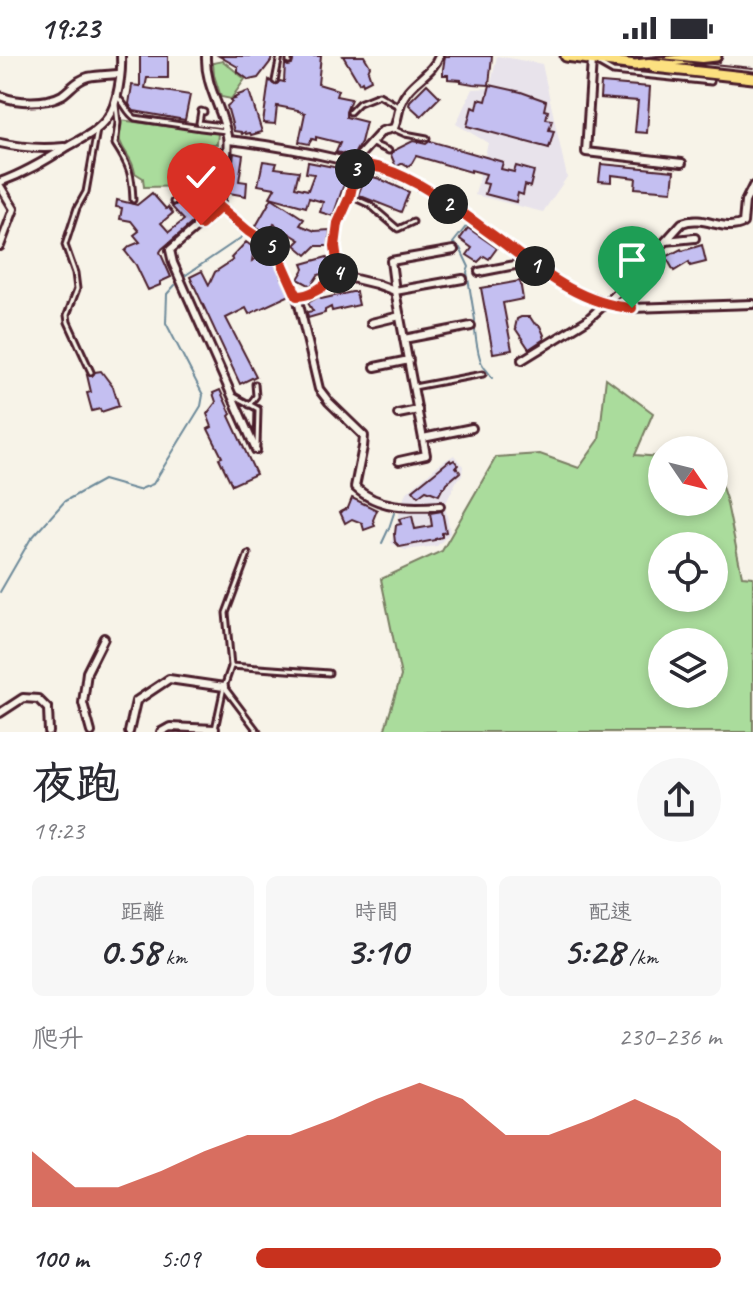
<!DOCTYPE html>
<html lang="zh-TW">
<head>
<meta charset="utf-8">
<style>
  :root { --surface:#fff; --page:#f7f7f7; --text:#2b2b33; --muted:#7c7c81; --accent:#c8321e }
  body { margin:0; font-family:Caveat,"LXGW WenKai TC",sans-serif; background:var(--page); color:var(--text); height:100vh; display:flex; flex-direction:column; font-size:30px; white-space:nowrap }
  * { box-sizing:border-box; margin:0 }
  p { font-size:26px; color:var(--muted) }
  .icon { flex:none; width:44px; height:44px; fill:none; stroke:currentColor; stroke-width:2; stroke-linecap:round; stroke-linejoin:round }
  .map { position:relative; height:676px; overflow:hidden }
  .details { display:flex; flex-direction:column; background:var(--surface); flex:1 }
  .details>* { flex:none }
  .needle { width:52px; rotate:125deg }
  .fabs { position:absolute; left:648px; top:380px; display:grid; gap:16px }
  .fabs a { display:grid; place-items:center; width:80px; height:80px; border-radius:50%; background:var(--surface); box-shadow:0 4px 12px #0003; font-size:40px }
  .pin { position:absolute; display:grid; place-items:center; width:68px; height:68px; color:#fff; margin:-82px -34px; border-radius:50% 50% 50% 0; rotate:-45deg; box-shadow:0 0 8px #0007 }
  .pin .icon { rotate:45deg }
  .km { position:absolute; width:40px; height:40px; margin:-20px; border-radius:50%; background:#222; color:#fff; font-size:22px; line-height:40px; text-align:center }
  .round { display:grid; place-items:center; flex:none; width:84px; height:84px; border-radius:42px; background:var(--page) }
  .summary { display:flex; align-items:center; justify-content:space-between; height:136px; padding:0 32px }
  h1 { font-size:44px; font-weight:600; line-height:60px }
  .stats { display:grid; grid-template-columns:repeat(3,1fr); gap:12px; height:136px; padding:8px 32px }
  .stats div { display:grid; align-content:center; border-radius:12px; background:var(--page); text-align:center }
  .stats b { font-size:40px; font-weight:600 }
  .stats small { font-size:22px; font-weight:400 }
  .stats p { font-size:22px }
  .chart { height:224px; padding:16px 32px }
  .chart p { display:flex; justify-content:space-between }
  .chart svg { width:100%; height:144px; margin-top:8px; fill:var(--accent); opacity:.7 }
  ul { padding:0 32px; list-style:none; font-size:26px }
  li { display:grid; grid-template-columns:128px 96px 1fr; align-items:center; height:60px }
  li i { height:20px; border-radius:10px; background:var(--accent) }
  .status { display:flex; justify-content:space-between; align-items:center; height:56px; padding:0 40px; background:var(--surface); direction:ltr }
  .status svg { height:22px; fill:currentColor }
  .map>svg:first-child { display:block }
</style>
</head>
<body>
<div class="status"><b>19:23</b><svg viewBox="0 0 49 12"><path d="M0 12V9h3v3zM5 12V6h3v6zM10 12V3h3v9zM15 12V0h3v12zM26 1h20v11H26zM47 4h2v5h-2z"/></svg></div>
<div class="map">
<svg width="753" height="676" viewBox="0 0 753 676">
  <rect width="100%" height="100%" fill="#f7f3e8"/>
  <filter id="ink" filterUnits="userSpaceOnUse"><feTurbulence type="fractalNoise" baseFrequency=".0125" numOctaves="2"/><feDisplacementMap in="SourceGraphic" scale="16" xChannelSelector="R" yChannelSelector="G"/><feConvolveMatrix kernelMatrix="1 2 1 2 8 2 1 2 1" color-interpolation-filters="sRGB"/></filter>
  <g filter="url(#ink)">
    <!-- built -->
    <g fill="#e8e3eb">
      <polygon points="497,0 542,8 567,121 543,156 475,139 488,87 456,68 472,33 490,32"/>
      <polygon points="454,399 463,410 462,419 457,424 445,449 450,477 437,490 405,494 391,487 405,438 438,409"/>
    </g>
    <!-- green -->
    <g fill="#aadc9c" stroke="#7a7e64" stroke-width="2" fill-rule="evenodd">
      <polygon points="223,5 245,23 231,43 221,41 214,19 213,7"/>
      <path d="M120,64L218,77L217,88H208L204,91L197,130L144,131L143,122L135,117C132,100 125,99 120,85C118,79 119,71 120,64Z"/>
      <path d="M606,322L653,357L635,399L662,401V446H714V407L726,443L742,520L753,521V676H384L401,620L381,523L442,495L496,401L540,398L579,412L599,384ZM662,490H714V542H662ZM662,586H714V638H662Z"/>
    </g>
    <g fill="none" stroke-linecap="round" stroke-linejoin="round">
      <!-- stream -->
      <g stroke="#6d8a9a" stroke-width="2">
        <path d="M468,168L453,187L460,192L469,211L467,216L475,264C474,274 478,304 484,311C487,315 490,318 492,322"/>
        <polyline points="183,221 242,181"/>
        <polyline points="382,487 389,472 394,457"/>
        <polyline points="0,536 30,484 65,445 103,424 138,434 153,428 201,350 203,339 166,267 167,238 175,229"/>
      </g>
    </g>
    <!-- building -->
    <g fill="#c4bff1" stroke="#4a1f2b" stroke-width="2">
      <polygon points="140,0 168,0 168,22 147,22 145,32 190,39 185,64 134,55 131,52 129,48 132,29 140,30"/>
      <polygon points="219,0 272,0 271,5 258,22 249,24 238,16 238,11"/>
      <polygon points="294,0 321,0 318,28 338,34 336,40 351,43 346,56 346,61 366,66 361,86 353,100 336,96 340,87 316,81 316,84 312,83 309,88 299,86 305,57 298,55 298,54 277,50 275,68 263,67 269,24 275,29 280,25 284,26 285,8 288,10 292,9"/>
      <polygon points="343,0 364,0 370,10 368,15 371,24 363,28 362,25 359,27"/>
      <polygon points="445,0 492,0 489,29 473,28 461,26 461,24 448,23 448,19 443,19 443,13"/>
      <polygon points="601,27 650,31 647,77 635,76 638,45 600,42"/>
      <polygon points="427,28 440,41 421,60 409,49 410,45"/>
      <polygon points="490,29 521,36 546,45 544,54 548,55 546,63 552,64 549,74 554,75 549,92 467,70 472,51 477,53 479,43 486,45"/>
      <polygon points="249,35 262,76 251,79 250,77 246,78 245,76 242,78 241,76 234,75 227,50 232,46 231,44 235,43 234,42 238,40 238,39"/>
      <polygon points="413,85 426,88 430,85 503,106 501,113 514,116 516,110 534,115 530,131 525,129 523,139 518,137 516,146 485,138 488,128 483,127 486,118 471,114 471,116 416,100 412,107 408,110 403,107 396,111 391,99 393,95"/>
      <polygon points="208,90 222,92 216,129 199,129 200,114 212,116 214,104 205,102"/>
      <polygon points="234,97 243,99 239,125 247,126 246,140 229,137"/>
      <polygon points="263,105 277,107 275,112 299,115 295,131 308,134 314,118 306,117 308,106 349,114 346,131 343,131 333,160 320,156 323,146 309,142 306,151 270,141 275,132 258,129"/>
      <polygon points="601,108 674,115 672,135 635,132 636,122 611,119 611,126 599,125"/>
      <polygon points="366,119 380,123 409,136 401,156 358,139"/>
      <polygon points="152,137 166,153 168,151 173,157 161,167 169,176 184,164 172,151 182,145 191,156 200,149 196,142 205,137 213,149 162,193 160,196 171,221 160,226 160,229 148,234 136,209 125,195 130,190 140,186 134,179 139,175 131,165 120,163 122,152 116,151 117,144 137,149"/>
      <polygon points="272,142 304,163 300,169 315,175 330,174 329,190 316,190 307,199 295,189 300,184 274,168 269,178 257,172 256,170"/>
      <polygon points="468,172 497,192 489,203 484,200 478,206 467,199 472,192 460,183"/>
      <polygon points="246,186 254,192 252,205 269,196 275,205 290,239 249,258 246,252 226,262 256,320 240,328 190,221 202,215 209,229 215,216 233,204 231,202"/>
      <polygon points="702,189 706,206 690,210 689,206 674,215 666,201 681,193 682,195"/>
      <polygon points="327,201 332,215 318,219 311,230 298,223 304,213 302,208"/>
      <polygon points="520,225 523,243 503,247 512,294 493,297 481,232"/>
      <polygon points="352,236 356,236 359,249 332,255 331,251 325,254 325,257 308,262 307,256 313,255 308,247 320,240 321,243"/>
      <polygon points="521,261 530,261 534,267 540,270 544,279 543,280 544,283 529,293 515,272 517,263"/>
      <polygon points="101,315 113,331 119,350 101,356 100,353 92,355 87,337 91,336 87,319 92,320 95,316"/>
      <polygon points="220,334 231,358 229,360 256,418 232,429 219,402 222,401 208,373 212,371 207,358 216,346 213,337"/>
      <polygon points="450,404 451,406 454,404 458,409 456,411 460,416 447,427 445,431 443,431 439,439 426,434 418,440 413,434"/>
      <polygon points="352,442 377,454 373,464 375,470 364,474 362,467 352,463 345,467 340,456 348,452"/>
      <polygon points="442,455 446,476 442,477 442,481 435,483 435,484 400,491 395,486 394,478 395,478 396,469 401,468 399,463 412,460 415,473 432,470 430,457"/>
    </g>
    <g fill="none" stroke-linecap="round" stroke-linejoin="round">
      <!-- service casing -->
      <g stroke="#4a1f2b" stroke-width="9">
        <g id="service">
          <polyline points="289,6 289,0"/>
          <polyline points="599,8 613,16 711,26"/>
          <polyline points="275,25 280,0"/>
          <path d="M117,41C125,47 126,56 135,62L201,72L226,75"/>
          <path d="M116,49L118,67L115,88C130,111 132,118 133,144"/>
          <polyline points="204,56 201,55 199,67 222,70"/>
          <polyline points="350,56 359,47 379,39 398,50"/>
          <polyline points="396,74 405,78 427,82"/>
          <polyline points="370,87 389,95"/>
          <polyline points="350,140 370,149 398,173 413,166"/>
          <path d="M173,146C191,131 198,132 221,134"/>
          <polyline points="91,316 68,266 67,259 77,233 75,217 65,189 77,152 86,136 97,74"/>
          <polyline points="414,331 483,318"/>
          <polyline points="234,340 258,353 257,390"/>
          <polyline points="249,349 256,340 255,328"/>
          <polyline points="248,498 226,557 231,610 329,617"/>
          <polyline points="224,631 258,676"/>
          <polyline points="215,673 224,631 231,611"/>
        </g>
      </g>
      <!-- minor casing -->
      <g stroke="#4a1f2b" stroke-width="12">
        <g id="minor">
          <path d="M206,0C205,31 222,51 227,80C230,96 222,132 220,151L248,175L272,191L280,202L297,240C313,240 326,228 339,219L335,190L338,167L350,140L357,107L360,99L382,75L394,72C400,58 397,49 408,35C418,22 433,16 439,0"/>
          <polyline points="592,4 586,96 682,107"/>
          <path d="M0,40C17,47 46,48 62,39C71,33 76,24 88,21C98,19 109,19 119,18"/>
          <path d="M228,84C266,88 304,95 342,104C368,110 394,115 417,128C450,146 484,172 513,194C550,221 585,249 632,252L753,248"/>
          <path d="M0,87C22,92 42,93 64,91"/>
          <path d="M0,126C25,117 45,105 67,91C82,82 98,76 108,61C118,48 122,16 121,0"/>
          <polyline points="0,130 14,153 0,190"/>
          <polyline points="220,151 170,194 173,207 256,394"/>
          <polyline points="666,185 695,182"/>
          <polyline points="454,194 391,205 395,235 463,223"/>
          <polyline points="479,216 515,209 526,203"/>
          <polyline points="339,219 376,228 395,235 426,399 399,405"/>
          <path d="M297,240L319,333L329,346L364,380L363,391L355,431C378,453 411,452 440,450"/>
          <polyline points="371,267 400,260"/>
          <polyline points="404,283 471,270"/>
          <path d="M522,304L587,264L627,228L682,167C704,158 723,177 743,167L745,146L753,130"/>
          <polyline points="375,311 409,304"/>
          <polyline points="398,358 418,354"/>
          <polyline points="423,382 472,372"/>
          <polyline points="0,657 23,642 38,643 48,653 49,676"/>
          <polyline points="91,676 83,647 87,616 104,582"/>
          <polyline points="129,676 136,645 169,623 224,631"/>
          <polyline points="161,676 170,671 215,673"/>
        </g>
      </g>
      <!-- primary casing -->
      <g stroke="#4a1f2b" stroke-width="15">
        <g id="primary">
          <polyline points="566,0 635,9 716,0"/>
          <polyline points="654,11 753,22"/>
        </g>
      </g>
      <!-- service -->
      <use href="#service" stroke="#f7f3e8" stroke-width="3"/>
      <!-- minor -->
      <use href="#minor" stroke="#f7f3e8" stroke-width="6"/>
      <!-- primary -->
      <use href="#primary" stroke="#fce080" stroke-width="9"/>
      <!-- tram -->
      <polyline stroke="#4a1f2b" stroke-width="2" points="631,0 753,12"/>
    </g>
  </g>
  <g fill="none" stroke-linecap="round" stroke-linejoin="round" filter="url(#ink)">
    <!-- route casing -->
    <g stroke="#fff" stroke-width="16">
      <path id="route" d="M201,169L220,151L248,175L272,191L280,202L297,240C313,240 326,228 339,219L335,190L338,167L350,140L357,107C365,109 373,110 381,112C418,123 456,152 487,175C532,207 575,248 632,252"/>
    </g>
    <!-- route -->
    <use href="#route" stroke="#c8321e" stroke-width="10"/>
  </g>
</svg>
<div class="fabs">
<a><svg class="needle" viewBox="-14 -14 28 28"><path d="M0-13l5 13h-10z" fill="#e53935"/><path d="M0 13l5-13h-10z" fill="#7c7c81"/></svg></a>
<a><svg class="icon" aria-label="locate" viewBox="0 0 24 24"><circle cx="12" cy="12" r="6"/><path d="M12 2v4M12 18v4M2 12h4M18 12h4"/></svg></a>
<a><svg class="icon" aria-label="layers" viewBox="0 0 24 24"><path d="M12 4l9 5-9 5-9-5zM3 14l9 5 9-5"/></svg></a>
</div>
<div class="pin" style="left:632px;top:252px;background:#1e9e55"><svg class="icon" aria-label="arrive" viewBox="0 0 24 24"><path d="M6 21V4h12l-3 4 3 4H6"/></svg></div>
<div class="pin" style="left:201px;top:169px;background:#d93025"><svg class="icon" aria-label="check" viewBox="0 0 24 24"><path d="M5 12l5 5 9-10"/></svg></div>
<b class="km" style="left:535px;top:210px">1</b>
<b class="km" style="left:448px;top:148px">2</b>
<b class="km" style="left:355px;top:113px">3</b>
<b class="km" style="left:338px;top:217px">4</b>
<b class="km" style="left:270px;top:190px">5</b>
</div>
<section class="details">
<div class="summary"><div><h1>夜跑</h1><p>19:23</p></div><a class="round"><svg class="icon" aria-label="share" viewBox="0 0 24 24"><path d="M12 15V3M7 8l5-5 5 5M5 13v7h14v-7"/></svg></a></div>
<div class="stats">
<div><p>距離</p><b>0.58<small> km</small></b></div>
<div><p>時間</p><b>3:10</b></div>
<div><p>配速</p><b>5:28<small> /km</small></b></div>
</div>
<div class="chart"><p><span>爬升</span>230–236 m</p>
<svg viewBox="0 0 160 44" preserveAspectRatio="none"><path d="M0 44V27L10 38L20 38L30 33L40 27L50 22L60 22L70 17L80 11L90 6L100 11L110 22L120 22L130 17L140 11L150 17L160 27V44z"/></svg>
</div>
<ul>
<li><b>100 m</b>5:09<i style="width:100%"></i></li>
</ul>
</section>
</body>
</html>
